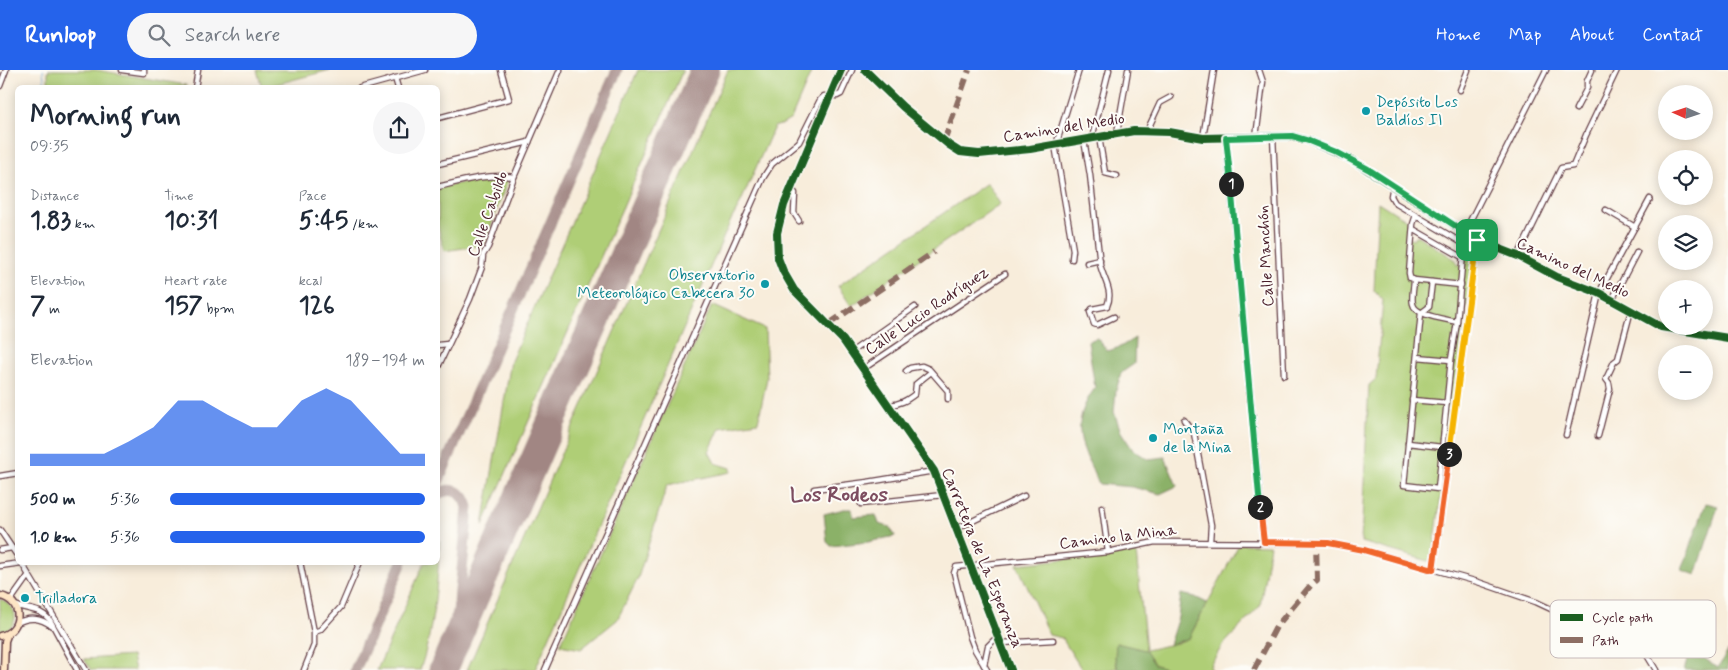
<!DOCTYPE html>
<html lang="en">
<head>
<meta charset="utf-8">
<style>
  :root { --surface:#fff; --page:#f6f6f7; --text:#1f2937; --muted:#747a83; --accent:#2563eb }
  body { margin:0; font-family:Mynerve,sans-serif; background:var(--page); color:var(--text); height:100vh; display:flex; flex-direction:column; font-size:19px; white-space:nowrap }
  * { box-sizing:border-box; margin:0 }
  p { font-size:16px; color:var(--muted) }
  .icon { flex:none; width:28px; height:28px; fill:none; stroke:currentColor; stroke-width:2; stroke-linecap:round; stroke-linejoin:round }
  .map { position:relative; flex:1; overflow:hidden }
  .sheet { position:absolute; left:15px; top:15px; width:425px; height:480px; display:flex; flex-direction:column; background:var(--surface); border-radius:8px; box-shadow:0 2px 12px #0003 }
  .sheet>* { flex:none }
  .needle { width:32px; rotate:273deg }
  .tools { position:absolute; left:1658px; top:15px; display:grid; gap:10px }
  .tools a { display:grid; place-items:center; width:55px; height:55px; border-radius:50%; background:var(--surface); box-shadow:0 2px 12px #0003; font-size:25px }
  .pin { position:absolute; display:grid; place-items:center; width:42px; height:42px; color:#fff; margin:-21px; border-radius:10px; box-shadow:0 2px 8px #0006 }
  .km { position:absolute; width:25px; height:25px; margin:-12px; border-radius:50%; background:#222; color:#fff; font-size:14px; line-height:25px; text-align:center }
  .round { display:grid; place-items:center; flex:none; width:52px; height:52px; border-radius:26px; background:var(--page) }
  .headline { display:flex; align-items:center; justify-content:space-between; height:85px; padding:0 15px }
  h1 { font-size:28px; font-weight:700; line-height:38px }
  .stats { display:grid; grid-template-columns:repeat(3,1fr); gap:8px; height:85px; padding:5px 15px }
  .stats div { display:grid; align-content:center }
  .stats b { font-size:25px; font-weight:700 }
  .stats small { font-size:14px; font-weight:400 }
  .stats p { font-size:14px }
  .chart { height:140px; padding:10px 15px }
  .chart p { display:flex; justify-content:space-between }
  .chart svg { width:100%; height:90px; margin-top:5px; fill:var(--accent); opacity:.7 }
  ul { padding:0 15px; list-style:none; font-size:16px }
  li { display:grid; grid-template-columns:80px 60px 1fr; align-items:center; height:38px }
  li i { height:12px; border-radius:6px; background:var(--accent) }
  header { display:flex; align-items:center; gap:30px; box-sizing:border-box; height:70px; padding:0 25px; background:var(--accent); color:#fff }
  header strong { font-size:24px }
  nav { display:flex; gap:28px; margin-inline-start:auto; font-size:18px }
  .search { width:350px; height:45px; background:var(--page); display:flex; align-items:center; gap:12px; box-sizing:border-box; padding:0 18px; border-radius:28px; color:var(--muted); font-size:19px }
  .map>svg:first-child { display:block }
</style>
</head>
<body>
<header>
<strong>Runloop</strong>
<div class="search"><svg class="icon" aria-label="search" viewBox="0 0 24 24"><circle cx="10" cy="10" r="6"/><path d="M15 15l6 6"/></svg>Search here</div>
<nav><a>Home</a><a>Map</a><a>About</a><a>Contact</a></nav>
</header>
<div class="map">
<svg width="1728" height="600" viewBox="0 0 1728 600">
  <rect width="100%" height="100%" fill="#fdfcf7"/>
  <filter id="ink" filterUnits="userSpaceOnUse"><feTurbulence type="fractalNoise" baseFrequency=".02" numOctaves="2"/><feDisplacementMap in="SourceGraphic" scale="10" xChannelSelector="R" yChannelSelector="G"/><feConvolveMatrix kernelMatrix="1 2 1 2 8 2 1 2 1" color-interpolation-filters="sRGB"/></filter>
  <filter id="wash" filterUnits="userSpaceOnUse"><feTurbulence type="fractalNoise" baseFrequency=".0096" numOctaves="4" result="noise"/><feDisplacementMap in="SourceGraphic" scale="20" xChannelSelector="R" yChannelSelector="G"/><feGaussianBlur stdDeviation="1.12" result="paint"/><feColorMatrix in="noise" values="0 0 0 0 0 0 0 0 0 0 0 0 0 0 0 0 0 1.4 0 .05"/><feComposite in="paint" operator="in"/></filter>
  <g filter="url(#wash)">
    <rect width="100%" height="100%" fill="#f8eddb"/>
    <!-- green -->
    <g fill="#afce76" stroke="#7c7650">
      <polygon points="48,0 96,0 186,15 186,17 48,17"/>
      <polygon points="257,0 330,0 262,18"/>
      <polygon points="638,0 683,0 483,455 511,291"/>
      <polygon points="728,0 812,0 791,49 783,54 774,57 739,136 731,150 535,600 467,600"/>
      <polygon points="502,108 507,110 507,112 484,175 444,181 438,157 438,118 470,111"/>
      <polygon points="987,113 1000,134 851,236 838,216"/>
      <polygon points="1378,132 1408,151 1407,168 1413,169 1415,166 1418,166 1456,190 1457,195 1464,195 1465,185 1473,190 1432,492 1361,472 1369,315 1376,309 1383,230 1374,221"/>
      <polygon points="712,235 765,259 767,308 758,352 720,358 709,382 715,393 731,398 731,402 667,415 638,508 617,550 581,579 560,575"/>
      <path d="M440,470C438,510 433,563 420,600H377L424,493L438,492V473Z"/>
      <polygon points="1239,474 1270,475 1260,536 1222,576 1210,596 1211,600 1171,600 1155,595 1117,573 1115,587 1117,598 1109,600 1082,600 1062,568 1049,565 1017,494 1136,482 1146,580 1177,573 1189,568"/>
      <path d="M0,529C19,536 21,558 0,562Z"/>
      <polygon points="132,586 135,600 91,600 84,589"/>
    </g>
    <!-- forest -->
    <g fill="#8bb167" stroke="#6a6849">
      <path d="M1097,268L1108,281L1120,277L1135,268L1134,294L1121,303L1116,321L1114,342L1121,362L1133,380L1148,389L1165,387L1177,416L1160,424L1132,417L1099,414C1082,377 1068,355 1095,318L1088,271Z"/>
      <polygon points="1706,433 1718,436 1696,505 1682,500"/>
      <polygon points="844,439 852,439 853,447 876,445 879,454 890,457 895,466 868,472 831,476 827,472 824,444"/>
      <polygon points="1181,524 1195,527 1207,533 1189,568 1169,575 1178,547"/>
      <polygon points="1116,573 1145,580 1155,595 1171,600 1118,600 1115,587"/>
      <polygon points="1691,579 1718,598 1728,581 1728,600 1684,600"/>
    </g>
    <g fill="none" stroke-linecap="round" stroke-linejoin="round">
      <!-- stream -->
      <polyline stroke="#60a1d3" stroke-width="1" points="43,0 45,18"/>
      <!-- taxiway -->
      <g stroke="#a18683" stroke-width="11">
        <polyline points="438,412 617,0"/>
        <path d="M438,424C452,416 464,422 468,437L455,573"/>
        <polyline points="355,600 402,492"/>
      </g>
      <!-- runway -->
      <polyline stroke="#a18683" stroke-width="29" points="443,600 705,0"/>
    </g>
  </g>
  <g filter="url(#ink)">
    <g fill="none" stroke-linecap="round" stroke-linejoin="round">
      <!-- minor casing -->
      <g stroke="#643e45" stroke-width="7">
        <g id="minor">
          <polyline points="122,0 144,3 144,0"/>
          <polyline points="865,0 903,37 949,75 960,82 979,84 1030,79 1134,61 1169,62 1203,68 1292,66 1309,71 1352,90 1477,170 1518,186 1557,207 1599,223 1661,257 1728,268"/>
          <polyline points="395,8 398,18"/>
          <polyline points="0,16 6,0"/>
          <polyline points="195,18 198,0"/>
          <polyline points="360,18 425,0"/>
          <polyline points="1460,20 1468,0"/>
          <polyline points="1576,39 1587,18 1587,11 1592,0"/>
          <polyline points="438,48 509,29 501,0"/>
          <polyline points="1147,61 1160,33 1171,27"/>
          <polyline points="1117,63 1128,0"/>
          <polyline points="1273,66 1284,305"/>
          <polyline points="1099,67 1105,103 1117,106"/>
          <polyline points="1256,67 1263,12 1259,0"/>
          <polyline points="1092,68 1109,0"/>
          <polyline points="1203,68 1214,0"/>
          <polyline points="1226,68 1264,472"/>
          <path d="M1084,70L1090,105L1100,194C1103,209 1114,221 1107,236L1092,239L1090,242L1094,254L1097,255L1114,247"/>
          <polyline points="1055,75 1073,180 1072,189"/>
          <polyline points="1056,75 1079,0"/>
          <polyline points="438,94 529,72"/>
          <polyline points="1393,115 1391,126 1395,133 1464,174"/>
          <path d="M438,117C462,111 489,103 514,107"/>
          <polyline points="791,119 795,123 794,143 799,151"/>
          <polyline points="1606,140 1635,157"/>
          <path d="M1416,145L1413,154L1409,203L1410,208L1414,210C1414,217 1411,227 1413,234C1415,246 1447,249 1457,252"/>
          <polyline points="1413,159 1462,187"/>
          <polyline points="1518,186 1561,98 1573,96 1586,65 1617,0"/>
          <polyline points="1087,193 1100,190"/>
          <polyline points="1414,210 1461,215"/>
          <polyline points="1612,230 1637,182"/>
          <polyline points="1421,243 1404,415 1438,419 1451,290 1457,252 1465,161 1546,0"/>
          <polyline points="1421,243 1429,237 1432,212"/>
          <polyline points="438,275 448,274"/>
          <polyline points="851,282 915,237"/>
          <polyline points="1417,287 1451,290"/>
          <polyline points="438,297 470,229 482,197 483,185 488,177 514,107 560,0"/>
          <polyline points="863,299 1005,204"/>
          <polyline points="906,301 910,298 922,296 929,299 948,321 948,329"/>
          <polyline points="1412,330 1447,333"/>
          <path d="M889,335C900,334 906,331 915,324L916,314L931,302"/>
          <polyline points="1184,350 1194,363 1211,455 1210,471"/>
          <polyline points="1566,365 1599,223 1650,129"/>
          <polyline points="1598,366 1610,319 1609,313 1606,309 1614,292 1618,289 1631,240"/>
          <polyline points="1408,373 1442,377"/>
          <polyline points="0,406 18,403"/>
          <polyline points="814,419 868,412 934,401"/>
          <polyline points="861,434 943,425"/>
          <polyline points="1102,437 1108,482"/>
          <polyline points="956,459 1024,426"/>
          <polyline points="0,460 18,487"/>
          <polyline points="0,480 12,478"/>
          <polyline points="21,492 86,600"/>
          <polyline points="300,492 314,562 314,575 304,600"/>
          <polyline points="0,496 21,493"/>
          <polyline points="1433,500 1477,170"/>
          <polyline points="11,530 28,506"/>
          <path d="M15,535C29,541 38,537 50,550L77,600"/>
          <path d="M17,553C30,546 40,548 52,556"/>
          <polyline points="314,562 320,560 341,537 360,492"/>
          <polyline points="1001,573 1053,570"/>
          <polyline points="984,595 988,576 998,566"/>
          <polyline points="545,600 763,108 772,94 799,72 820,30 824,26 837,26 841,24 852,0"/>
          <polyline points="987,600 975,580 970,567 954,503 956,497 1108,482 1155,472 1328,473 1364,480 1478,512 1536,532 1579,552 1632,568 1639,572 1656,600"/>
        </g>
      </g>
      <!-- secondary casing -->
      <g stroke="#643e45" stroke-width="9">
        <g id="secondary">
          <path d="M0,526C23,530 24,561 0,566"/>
          <polyline points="4,600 5,571 8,563"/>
        </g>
      </g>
      <!-- primary casing -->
      <g stroke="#643e45" stroke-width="9">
        <polyline id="primary" points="841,0 784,135 777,163 778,188 783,201 794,220 843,270 934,401 1011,600"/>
      </g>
      <!-- minor -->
      <use href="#minor" stroke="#fff" stroke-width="4.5"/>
      <!-- secondary -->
      <use href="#secondary" stroke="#fee5c5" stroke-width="6"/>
      <!-- primary -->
      <use href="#primary" stroke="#fcbd6f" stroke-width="7"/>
      <!-- quiet -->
      <g stroke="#8d6e63" stroke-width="6" stroke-dasharray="12 6" stroke-linecap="butt">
        <polyline points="944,71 969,0"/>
        <polyline points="829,254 934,182"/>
        <polyline points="1254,600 1276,557 1311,515 1317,510 1316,472"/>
      </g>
      <!-- cycleway casing -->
      <g stroke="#fdfcf7" stroke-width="11">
        <g id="cycleway">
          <polyline points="841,0 784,135 777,163 778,188 783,201 794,220 843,270 934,401 1011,600"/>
          <polyline points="865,0 903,37 949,75 960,82 979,84 1030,79 1134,61 1169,62 1203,68 1292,66 1309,71 1352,90 1477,170 1518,186 1557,207 1599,223 1661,257 1728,268"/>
        </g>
      </g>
      <!-- cycleway -->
      <use href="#cycleway" stroke="#1b5e20" stroke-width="8"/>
    </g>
  </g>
  <g fill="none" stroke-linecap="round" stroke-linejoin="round" filter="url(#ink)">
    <!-- split-1 casing -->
    <g stroke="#fff" stroke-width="10">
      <polyline id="split-1" points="1231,114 1226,68 1292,66 1309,71 1336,82 1368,99 1477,170"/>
    </g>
    <!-- split-2 casing -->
    <g stroke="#fff" stroke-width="10">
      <polyline id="split-2" points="1231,114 1260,437"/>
    </g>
    <!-- split-3 casing -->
    <g stroke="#fff" stroke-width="10">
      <polyline id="split-3" points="1260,437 1264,472 1328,473 1364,480 1433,500 1449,384"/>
    </g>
    <!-- split-4 casing -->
    <g stroke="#fff" stroke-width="10">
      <polyline id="split-4" points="1449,384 1477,170"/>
    </g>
    <!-- split-1 -->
    <use href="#split-1" stroke="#22a559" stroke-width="6"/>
    <!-- split-2 -->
    <use href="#split-2" stroke="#22a559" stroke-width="6"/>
    <!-- split-3 -->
    <use href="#split-3" stroke="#f0652b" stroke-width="6"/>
    <!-- split-4 -->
    <use href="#split-4" stroke="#f5b400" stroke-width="6"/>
  </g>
  <!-- markers -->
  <g fill="#0f9aa8" stroke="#fdfcf7" stroke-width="2">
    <circle cx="1366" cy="41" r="5"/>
    <circle cx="765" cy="214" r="5"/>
    <circle cx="1153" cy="368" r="5"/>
    <circle cx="25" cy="528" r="5"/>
  </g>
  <g text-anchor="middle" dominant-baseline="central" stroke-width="4" stroke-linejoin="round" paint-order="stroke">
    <!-- culture labels -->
    <g font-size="16" fill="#0d838f" stroke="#fdfcf7" text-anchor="start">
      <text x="1376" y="32">Depósito Los<tspan x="1376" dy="18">Baldíos II</tspan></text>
      <text x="755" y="205" text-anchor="end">Observatorio<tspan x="755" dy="18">Meteorológico Cabecera 30</tspan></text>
      <text x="1163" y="359">Montaña<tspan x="1163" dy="18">de la Mina</tspan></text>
      <text x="35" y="528">Trilladora</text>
    </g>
    <!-- street labels -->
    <g font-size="16" fill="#4a1f2b" stroke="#fdfcf7">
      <text transform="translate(1064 58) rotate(-9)">Camino del Medio</text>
      <text transform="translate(488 144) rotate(-70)">Calle Cabildo</text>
      <text transform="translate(1266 186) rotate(-93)">Calle Manchón</text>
      <text transform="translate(1573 198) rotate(25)">Camino del Medio</text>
      <text transform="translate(927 241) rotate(-34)">Calle Lucio Rodríguez</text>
      <text transform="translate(1118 467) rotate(-7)">Camino la Mina</text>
      <text transform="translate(982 488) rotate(68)">Carretera de La Esperanza</text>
    </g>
    <!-- district labels -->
    <g font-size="21" font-weight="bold" fill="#7d4d60" stroke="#fdfcf7">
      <text x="839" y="425">Los Rodeos</text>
    </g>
  </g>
  <!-- legend -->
  <rect x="1550" y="530" width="166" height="58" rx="8" fill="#fdfcf7" stroke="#c7baba" stroke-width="1"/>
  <rect x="1560" y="544" width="23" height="7" fill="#1b5e20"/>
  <rect x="1560" y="567" width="23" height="6" fill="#8d6e63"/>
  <g font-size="14" fill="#4a1f2b">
    <text x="1592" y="552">Cycle path</text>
    <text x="1592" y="575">Path</text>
  </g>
</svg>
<div class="tools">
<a><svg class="needle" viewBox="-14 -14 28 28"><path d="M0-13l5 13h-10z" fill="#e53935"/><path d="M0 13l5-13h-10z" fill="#747a83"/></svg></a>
<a><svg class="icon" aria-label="locate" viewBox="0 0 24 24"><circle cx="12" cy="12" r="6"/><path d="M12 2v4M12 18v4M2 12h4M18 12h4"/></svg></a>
<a><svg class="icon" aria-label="layers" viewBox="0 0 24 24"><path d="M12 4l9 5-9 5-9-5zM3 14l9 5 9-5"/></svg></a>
<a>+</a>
<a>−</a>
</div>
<div class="pin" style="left:1477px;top:170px;background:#1e9e55"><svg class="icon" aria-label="arrive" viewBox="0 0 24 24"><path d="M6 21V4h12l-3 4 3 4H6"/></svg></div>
<b class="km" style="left:1231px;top:114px">1</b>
<b class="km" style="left:1260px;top:437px">2</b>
<b class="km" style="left:1449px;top:384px">3</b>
<section class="sheet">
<div class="headline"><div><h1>Morning run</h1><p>09:35</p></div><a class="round"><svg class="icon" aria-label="share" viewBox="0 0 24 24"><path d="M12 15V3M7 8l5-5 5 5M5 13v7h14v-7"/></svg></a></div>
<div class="stats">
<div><p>Distance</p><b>1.83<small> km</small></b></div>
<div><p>Time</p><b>10:31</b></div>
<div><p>Pace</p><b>5:45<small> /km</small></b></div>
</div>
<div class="stats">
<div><p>Elevation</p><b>7<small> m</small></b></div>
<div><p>Heart rate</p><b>157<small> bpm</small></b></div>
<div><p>kcal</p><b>126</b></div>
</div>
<div class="chart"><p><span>Elevation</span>189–194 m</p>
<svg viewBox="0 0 160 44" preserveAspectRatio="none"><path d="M0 44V38L10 38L20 38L30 38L40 32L50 25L60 12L70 12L80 19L90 25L100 25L110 12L120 6L130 12L140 25L150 38L160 38V44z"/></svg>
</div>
<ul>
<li><b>500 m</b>5:36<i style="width:100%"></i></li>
<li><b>1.0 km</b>5:36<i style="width:100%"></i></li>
</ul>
</section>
</div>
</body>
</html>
